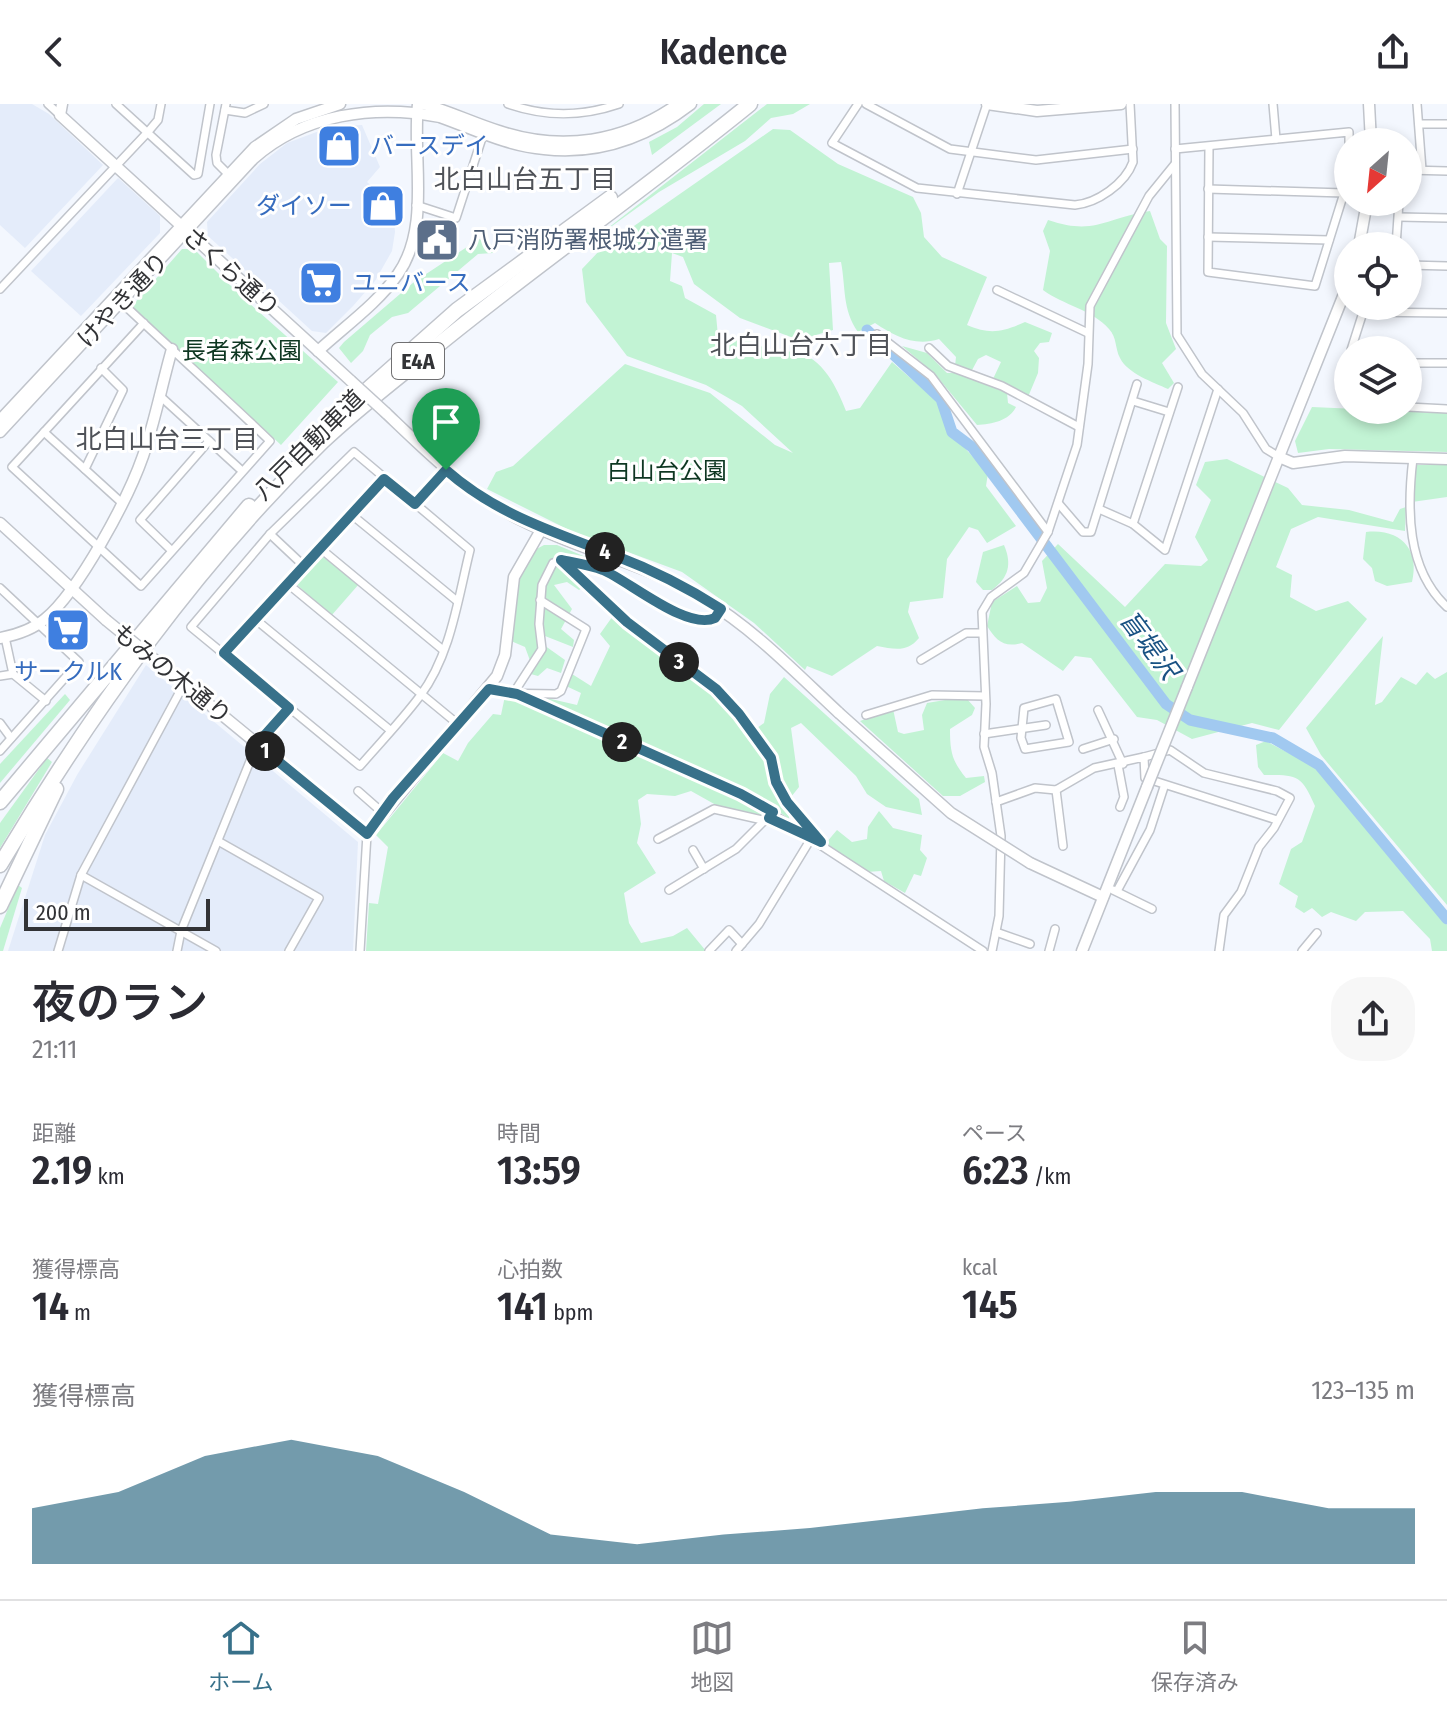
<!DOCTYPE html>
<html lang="ja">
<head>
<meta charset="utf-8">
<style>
  :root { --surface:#fff; --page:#f7f7f7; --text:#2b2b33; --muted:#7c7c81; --line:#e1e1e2; --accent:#38718a }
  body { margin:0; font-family:"Fira Sans Condensed","Noto Sans JP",sans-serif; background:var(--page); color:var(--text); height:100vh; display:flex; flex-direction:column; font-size:30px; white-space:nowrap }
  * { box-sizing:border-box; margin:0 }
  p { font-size:26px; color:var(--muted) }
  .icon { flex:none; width:44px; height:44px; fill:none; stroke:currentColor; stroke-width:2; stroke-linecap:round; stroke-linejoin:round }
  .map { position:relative; height:847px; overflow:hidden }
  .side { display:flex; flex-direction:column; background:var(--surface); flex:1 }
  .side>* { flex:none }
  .needle { width:52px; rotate:207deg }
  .controls { position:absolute; left:1334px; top:24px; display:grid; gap:16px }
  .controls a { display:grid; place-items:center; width:88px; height:88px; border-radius:50%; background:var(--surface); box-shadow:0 4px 12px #0003; font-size:40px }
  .scale { position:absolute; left:24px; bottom:20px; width:186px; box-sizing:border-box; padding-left:8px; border:4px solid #323336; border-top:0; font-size:22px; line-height:28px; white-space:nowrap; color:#323336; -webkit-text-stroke:6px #fff; paint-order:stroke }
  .pin { position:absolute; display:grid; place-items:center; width:68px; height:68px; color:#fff; margin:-82px -34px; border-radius:50% 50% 50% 0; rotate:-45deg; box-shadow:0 0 8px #0007 }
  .pin .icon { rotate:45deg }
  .km { position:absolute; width:40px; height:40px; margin:-20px; border-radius:50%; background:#222; color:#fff; font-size:22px; line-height:40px; text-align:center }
  .round { display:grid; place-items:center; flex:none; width:84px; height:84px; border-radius:32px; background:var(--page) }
  .headline { display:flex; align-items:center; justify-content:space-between; height:136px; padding:0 32px }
  h1 { font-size:44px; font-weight:600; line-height:60px }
  .figures { display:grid; grid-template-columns:repeat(3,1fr); gap:12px; height:136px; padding:8px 32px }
  .figures div { display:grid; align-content:center }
  .figures b { font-size:40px; font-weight:600 }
  .figures small { font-size:22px; font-weight:400 }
  .figures p { font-size:22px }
  .chart { height:224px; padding:16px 32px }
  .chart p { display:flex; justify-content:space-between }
  .chart svg { width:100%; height:144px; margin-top:8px; fill:var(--accent); opacity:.7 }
  header { display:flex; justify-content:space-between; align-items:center; height:104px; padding:0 32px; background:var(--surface); font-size:36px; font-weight:600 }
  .tab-bar { display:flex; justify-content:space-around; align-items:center; height:112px; border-top:2px solid var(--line); background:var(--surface); font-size:22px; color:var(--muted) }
  .tab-bar a { display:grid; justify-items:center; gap:4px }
  .tab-bar .active { color:var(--accent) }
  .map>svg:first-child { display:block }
</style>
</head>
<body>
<header><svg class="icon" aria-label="back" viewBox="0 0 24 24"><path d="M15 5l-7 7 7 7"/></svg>Kadence<svg class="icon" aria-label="share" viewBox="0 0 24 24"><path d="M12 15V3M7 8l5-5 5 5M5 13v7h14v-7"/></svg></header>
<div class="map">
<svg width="1447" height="847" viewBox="0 0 1447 847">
  <rect width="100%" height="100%" fill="#f3f7fe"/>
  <!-- built -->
  <g fill="#e4ecfa">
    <polygon points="0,0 32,0 49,10 103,61 25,144 0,121"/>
    <polygon points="362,21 380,63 367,78 393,101 395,128 392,147 375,177 353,202 326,229 312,227 208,132 207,118 260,60 287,39 330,23"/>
    <polygon points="118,74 160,112 160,129 81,212 31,167"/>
    <polygon points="146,561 358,738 353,847 8,847 45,731 77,671"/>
  </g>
  <!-- green -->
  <g fill="#c2f3d4">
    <polygon points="704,0 721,0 652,51 649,38 677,23"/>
    <polygon points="767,0 810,0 793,10 771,14 745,37 659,88 594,135"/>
    <path d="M773,25L790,26L838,60L913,93L921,109L924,133L942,153L987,173L967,221C990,231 1003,228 1025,218L1052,229L1049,238L1040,239L1034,247L1039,254L1038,269L1028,293L993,275L1001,258L986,251L978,255L971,268L955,262L956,253L939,235C915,243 894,232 875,219L858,228C842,205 846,184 841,158L829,159L833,226L799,236L740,214L694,180L683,153L672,149L670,177L682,182L685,194L716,211L718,232C747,231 746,237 771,246C778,248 787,247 795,248C823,253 837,284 846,307L860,304L892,258L939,299L948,326L988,369L986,382L1016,422L987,439L978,426L969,423L947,455L943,494L910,498L908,508L919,534C907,549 894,545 877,542L832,572L807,562L805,566L754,519L682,468L571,427L487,385L496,368L513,362L625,260L710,289L775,341L793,349L742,302L706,281L627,252L586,198L582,165L601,145Z"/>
    <path d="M1150,107L1160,135L1167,142L1166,219L1176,245L1162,259L1174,279L1168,285C1153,278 1128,270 1120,254C1115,245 1117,233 1109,225C1093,206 1063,201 1043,186L1050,147L1043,127L1048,116C1095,132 1105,114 1150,107Z"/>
    <polygon points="479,135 491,140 493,149 478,150 408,209 392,213 370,231 363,247 351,259 339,244 344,238 414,178"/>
    <polygon points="182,145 194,145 240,191 338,278 281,341 132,202"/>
    <path d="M902,242L927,249L947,269H956L1007,289L1008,299L1016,303C1009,317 992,320 977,321L935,270Z"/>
    <polygon points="1312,303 1447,309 1447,348 1329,345 1298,349 1295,337"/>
    <path d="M1227,355L1288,384L1302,401L1349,406L1393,418L1400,405L1406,403L1405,427L1318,413L1291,425L1276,463L1292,471L1290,493L1316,507L1348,497L1367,515L1279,626L1252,619L1192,635L1157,616L1137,613L1091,554L1075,552L1063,567L1022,539C1003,544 996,536 987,522L992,498L1017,482L1028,499L1040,498L1047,484L1042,457L1058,440L1125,503L1165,460L1201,462L1208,456L1195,433L1211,396L1196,381L1205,358Z"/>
    <polygon points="1414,361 1447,361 1447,393 1412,398"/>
    <path d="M1366,428C1401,424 1420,446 1412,478L1387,482L1375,477L1372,464L1363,455Z"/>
    <polygon points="544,441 557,441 593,456 563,454 585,482 579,486 567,478 554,481 572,505 561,525 574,536 573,543 545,532 541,539 565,556 561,569 547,564 538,572 527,569 532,562 525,543 511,537 517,475 533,447"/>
    <path d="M1004,441C1012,460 1009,473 992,486H983L976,478L983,448Z"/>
    <polygon points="319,450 359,480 331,512 293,477"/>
    <polygon points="615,509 757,624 764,619 770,590 784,573 919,695 922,711 886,703 867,690 856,672 801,619 791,624 799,683 791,693 789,715 774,704 764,712 716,701 691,687 675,692 647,690 638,696 641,720 637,739 656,769 624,789 629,819 641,839 673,832 687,824 706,847 366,847 369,799 378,800 388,743 376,731 443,649 458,657 468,639 493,610 501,611 505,592 525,601 538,592 577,601 581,589 566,582 572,570 591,582 610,542 600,530"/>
    <polygon points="1383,532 1375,601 1382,598 1401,573 1416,581 1427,568 1435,575 1447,568 1447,801 1321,651 1306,624"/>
    <polygon points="65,590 70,596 0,679 0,660"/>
    <path d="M951,595H967L975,604L972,611L950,625C950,648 952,657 966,674L984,672L985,678L960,692H943L860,617L893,605L898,628L904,630L924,626L922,611L927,599Z"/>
    <path d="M1266,637L1313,662L1374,728L1377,738L1447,821V847H1432L1430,835L1403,807L1365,808L1356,817L1331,808L1322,813L1312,804L1304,809L1295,803L1298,792L1279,780L1291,745L1302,738L1315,702C1301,670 1297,671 1264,671L1258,663L1256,641Z"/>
    <polygon points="47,654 52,658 0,744 0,719"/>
    <polygon points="879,707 893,724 922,731 920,746 927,754 921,772 914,770 905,789 884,777 881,767 866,768 826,739 837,726 852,738 867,735 868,723"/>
    <polygon points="18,781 22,784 3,847 0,847 0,824"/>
  </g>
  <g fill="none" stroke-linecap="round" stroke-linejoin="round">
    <!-- river -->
    <polyline stroke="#a1c9f0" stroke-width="11" points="867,226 941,295 952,328 972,343 1166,600 1190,616 1273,634 1319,661 1447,815"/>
    <!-- street casing -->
    <g stroke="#c0c4cb" stroke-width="10">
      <g id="street">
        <polyline points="48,0 60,11"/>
        <polyline points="116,0 194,71 198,70 210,0"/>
        <polyline points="226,0 216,51 217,59 227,69"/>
        <path d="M508,0C546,13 581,13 619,0"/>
        <path d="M858,0L832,39L917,84L1075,101C1097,99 1125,80 1133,58L1130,0"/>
        <polyline points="866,0 950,45 1036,56 1133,45"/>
        <polyline points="1175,0 1177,231 1202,270 1243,309 1266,345 1279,353"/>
        <polyline points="1273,0 1276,35"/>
        <polyline points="1417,0 1422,66"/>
        <polyline points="225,6 245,9 264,0"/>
        <polyline points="1419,20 1447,20"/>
        <polyline points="1209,43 1208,168 1315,182 1344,89 1348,62"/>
        <polyline points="1175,45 1349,28 1349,38"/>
        <polyline points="1408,66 1447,67"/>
        <polyline points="1208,85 1344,89"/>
        <polyline points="957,90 987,0"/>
        <polyline points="416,101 456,114 483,31"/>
        <polyline points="1399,113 1447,114"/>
        <polyline points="1208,133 1329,136"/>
        <polyline points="1396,142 1399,98"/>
        <polyline points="1408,161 1447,162"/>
        <polyline points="0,185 147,29 158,16 161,0"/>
        <polyline points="997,186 1088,229"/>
        <path d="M121,198C171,245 221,290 270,337L141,482L12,363L144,219"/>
        <polyline points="1363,208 1447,209"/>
        <polyline points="877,230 931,272 1048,428"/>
        <polyline points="929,244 948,262 1002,282 1079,323"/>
        <polyline points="1351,246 1365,202"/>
        <polyline points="1348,257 1348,271"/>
        <polyline points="1408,259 1447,259"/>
        <polyline points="159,291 241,366"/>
        <polyline points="1133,297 1169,308"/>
        <polyline points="1408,303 1447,305"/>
        <polyline points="44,328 122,399"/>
        <path d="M354,348L470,446C458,494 451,551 420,592C402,616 380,639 360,662L191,523L270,430Z"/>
        <path d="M1413,354C1407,404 1406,465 1447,503"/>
        <polyline points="85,365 123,286 101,264"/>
        <polyline points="415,400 446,366"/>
        <polyline points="1059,400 1083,428 1091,428 1137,280"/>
        <polyline points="1099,405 1133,420 1165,446 1218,285"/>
        <polyline points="352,411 457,497"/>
        <polyline points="1133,420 1178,283"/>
        <polyline points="270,430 304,462"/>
        <polyline points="321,445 443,546"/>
        <polyline points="171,446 140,416 209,337"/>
        <polyline points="561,456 627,518 716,585 739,610 771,654 776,678 787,698 817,734"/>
        <polyline points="288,480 459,621"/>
        <polyline points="0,484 79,558 0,647"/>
        <polyline points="255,515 390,626"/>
        <polyline points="5,533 13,570 46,597"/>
        <polyline points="224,549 384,375"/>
        <polyline points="921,556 966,529 981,529"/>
        <polyline points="0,572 13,570"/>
        <polyline points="489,585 499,589 556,590 561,587 586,525 540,496"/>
        <path d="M513,590L542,545L539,520L542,481L553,459C600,440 676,532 715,514L721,505"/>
        <polyline points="517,590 748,694 983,847"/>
        <polygon points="1056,595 1069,638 1025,645 1021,634 1024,604"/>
        <polyline points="1098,606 1123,660"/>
        <polyline points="866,611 932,591 985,592"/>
        <polyline points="0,619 11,634"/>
        <polyline points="984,630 1046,621"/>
        <polyline points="1083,645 1114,635"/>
        <polyline points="1144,653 1170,646 1204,669 1277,687 1290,694 1274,724 1259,743 1241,788 1224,811 1219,847"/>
        <polyline points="1118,661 1124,693 1120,703"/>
        <polyline points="1056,686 1063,742"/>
        <polyline points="358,687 383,709"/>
        <polyline points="996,698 1035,684 1056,686 1094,664 1144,653 1145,674 1277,716"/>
        <polyline points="658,735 714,705 767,717"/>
        <polyline points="218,737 319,794 289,847"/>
        <polyline points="693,746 704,765"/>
        <polyline points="81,771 216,847"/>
        <polyline points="669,786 736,745 773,708"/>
        <polyline points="1113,786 1152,805"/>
        <polyline points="1117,787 1150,726 1164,683"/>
        <polyline points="996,828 1030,840"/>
        <polyline points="58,847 81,771 184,580"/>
        <polyline points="177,847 181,827 257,640 289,604"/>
        <polyline points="360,847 367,730"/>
        <polyline points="709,847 729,826 742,840"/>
        <polyline points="736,847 759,820 812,733"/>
        <polyline points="992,847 999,812 1001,732 992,669 984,643 986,600 982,508 991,493 1024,469 1048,428 1077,341 1088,260 1090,202 1149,92 1175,60"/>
        <polyline points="1049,847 1055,825"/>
        <polyline points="1302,847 1317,829"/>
      </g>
    </g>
    <!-- secondary casing -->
    <g stroke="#c0c4cb" stroke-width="13">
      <g id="secondary">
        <polyline points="62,0 60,11 351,277"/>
        <path d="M423,0C449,7 473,19 499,27C562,48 624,38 678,0"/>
        <polyline points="987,0 1037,7 1121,0"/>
        <polyline points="1369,0 1371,38"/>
        <polyline points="1359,142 1367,98"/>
        <path d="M318,247C344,223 378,199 398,170C431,123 412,54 418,0"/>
        <path d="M386,309C430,351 470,391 525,418C584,448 645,459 704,495C754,525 796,569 839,609"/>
        <polyline points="0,316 255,43 296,15 340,0"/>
        <path d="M0,328L253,55C303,10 375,0 440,13C474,25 507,42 544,45C598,51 648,33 691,0"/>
        <polyline points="1279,353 1293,359 1345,352 1447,355"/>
        <polyline points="0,419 106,516"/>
        <path d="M0,534C16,531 32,526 45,515C79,487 128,395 143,352C155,317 162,280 172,245"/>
        <polyline points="160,560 367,730 497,572 505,551 514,473 541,426"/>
        <polyline points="1187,583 1348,180"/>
        <polyline points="1030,759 1103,793"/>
        <polyline points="1082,847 1147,683"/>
      </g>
    </g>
    <!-- highway casing -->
    <g stroke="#c0c4cb" stroke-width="17">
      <g id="highway">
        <polyline points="333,316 457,206 610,94"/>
        <polyline points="0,698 249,402"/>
        <path d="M0,761C91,609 195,462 322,338C359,303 399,273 438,241C540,158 648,83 750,0"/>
        <polyline points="0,802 56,685"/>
      </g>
    </g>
    <!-- street -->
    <use href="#street" stroke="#fff" stroke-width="7"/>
    <!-- secondary -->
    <use href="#secondary" stroke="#fff" stroke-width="10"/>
    <!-- highway -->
    <use href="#highway" stroke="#fff" stroke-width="14"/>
    <!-- secondary-bridge casing -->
    <g stroke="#c0c4cb" stroke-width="13" stroke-linecap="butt">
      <g id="secondary-bridge">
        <polyline points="351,277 386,309"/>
        <polyline points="106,516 160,560"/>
        <polyline points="839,609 951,709 1030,759"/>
        <polyline points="1147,683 1187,583"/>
      </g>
    </g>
    <!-- secondary-bridge -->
    <use href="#secondary-bridge" stroke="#fff" stroke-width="10"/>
  </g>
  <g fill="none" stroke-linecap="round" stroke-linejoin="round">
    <!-- route casing -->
    <g stroke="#fff" stroke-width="16">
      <path id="route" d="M446,366C497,411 555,428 616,452C653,466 688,484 721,505L715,514C687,527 629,477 603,466C590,461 575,459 561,456L627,518L716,585L739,610L771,654L776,678L787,698L821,738L769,714L773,708L741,690L517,590L489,585L393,694L367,730L257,640L289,604L224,549L384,375L415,400Z"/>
    </g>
    <!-- route -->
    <use href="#route" stroke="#38718a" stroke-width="10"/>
  </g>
  <!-- icons -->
  <defs>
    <g id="shop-square" transform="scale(2.3)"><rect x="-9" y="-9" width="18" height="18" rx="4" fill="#3f7fe0" stroke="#fff"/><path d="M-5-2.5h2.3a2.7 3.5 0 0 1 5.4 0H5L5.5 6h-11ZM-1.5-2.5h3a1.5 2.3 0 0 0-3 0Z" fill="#fff"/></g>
    <g id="civic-square" transform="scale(2.3)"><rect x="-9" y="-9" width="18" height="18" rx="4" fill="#5c6f8a" stroke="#fff"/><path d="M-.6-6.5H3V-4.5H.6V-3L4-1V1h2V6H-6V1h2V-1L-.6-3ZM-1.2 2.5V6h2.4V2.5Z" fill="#fff"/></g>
    <g id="supermarket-square" transform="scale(2.3)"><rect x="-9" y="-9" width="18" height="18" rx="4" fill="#3f7fe0" stroke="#fff"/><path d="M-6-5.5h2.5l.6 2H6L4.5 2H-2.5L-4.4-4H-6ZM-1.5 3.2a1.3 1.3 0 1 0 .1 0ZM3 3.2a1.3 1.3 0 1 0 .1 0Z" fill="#fff"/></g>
  </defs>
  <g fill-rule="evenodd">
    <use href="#shop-square" x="339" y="42"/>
    <use href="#shop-square" x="383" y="102"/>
    <use href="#civic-square" x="437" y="136"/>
    <use href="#supermarket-square" x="321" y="179"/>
    <use href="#supermarket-square" x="68" y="526"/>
  </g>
  <g text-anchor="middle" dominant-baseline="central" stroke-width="6" stroke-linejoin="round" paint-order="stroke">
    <!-- shield labels -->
    <rect fill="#fff" stroke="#707072" stroke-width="2" x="392" y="239" width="52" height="36" rx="6"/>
    <g font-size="22" font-weight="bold" fill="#323336">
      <text x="418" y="257">E4A</text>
    </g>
    <!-- shop labels -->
    <g font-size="24" fill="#366cbe" stroke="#fff" text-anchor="start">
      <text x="370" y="42">バースデイ</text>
      <text x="352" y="102" text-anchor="end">ダイソー</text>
      <text x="352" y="179">ユニバース</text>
      <text x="68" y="568" text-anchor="middle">サークルK</text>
    </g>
    <!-- service labels -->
    <g font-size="24" fill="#4e5e75" stroke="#fff" text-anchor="start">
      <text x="468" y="136">八戸消防署根城分遣署</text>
    </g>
    <!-- street labels -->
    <g font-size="24" fill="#323336" stroke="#fff">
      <text transform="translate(231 168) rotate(42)">さくら通り</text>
      <text transform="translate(123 196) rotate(-47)">けやき通り</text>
      <text transform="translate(309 341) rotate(-45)">八戸自動車道</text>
      <text transform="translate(172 570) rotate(39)">もみの木通り</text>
    </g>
    <!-- park labels -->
    <g font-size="24" fill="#0e3722" stroke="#fff">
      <text x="242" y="247">長者森公園</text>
      <text x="667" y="367">白山台公園</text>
    </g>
    <!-- neighbourhood labels -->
    <g font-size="26" fill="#4f5258" stroke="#fff">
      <text x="525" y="75">北白山台五丁目</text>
      <text x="801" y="241">北白山台六丁目</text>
      <text x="167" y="335">北白山台三丁目</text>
    </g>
    <!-- water labels -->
    <g font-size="26" font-style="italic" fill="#195283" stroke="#fff">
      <text transform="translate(1149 541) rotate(53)">盲堤沢</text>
    </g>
  </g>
</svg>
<div class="controls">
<a><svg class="needle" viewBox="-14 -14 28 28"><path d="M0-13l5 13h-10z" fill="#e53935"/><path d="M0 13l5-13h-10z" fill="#7c7c81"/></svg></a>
<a><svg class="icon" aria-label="locate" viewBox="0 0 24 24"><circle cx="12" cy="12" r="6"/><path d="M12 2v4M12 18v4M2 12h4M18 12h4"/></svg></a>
<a><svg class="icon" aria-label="layers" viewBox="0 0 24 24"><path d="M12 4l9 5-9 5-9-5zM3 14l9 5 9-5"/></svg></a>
</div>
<div class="scale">200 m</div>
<div class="pin" style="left:446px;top:366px;background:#1e9e55"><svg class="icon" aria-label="arrive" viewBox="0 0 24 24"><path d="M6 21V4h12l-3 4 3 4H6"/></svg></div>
<b class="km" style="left:265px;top:647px">1</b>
<b class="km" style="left:622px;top:638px">2</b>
<b class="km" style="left:679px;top:558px">3</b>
<b class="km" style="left:605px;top:448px">4</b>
</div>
<section class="side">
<div class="headline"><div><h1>夜のラン</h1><p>21:11</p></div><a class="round"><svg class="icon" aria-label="share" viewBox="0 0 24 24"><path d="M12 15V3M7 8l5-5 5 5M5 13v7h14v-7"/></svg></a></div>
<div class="figures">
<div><p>距離</p><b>2.19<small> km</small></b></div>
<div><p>時間</p><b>13:59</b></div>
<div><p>ペース</p><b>6:23<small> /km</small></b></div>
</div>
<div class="figures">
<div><p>獲得標高</p><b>14<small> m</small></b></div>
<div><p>心拍数</p><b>141<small> bpm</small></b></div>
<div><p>kcal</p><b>145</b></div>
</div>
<div class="chart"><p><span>獲得標高</span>123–135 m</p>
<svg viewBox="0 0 160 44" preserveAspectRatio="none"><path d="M0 44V27L10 22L20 11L30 6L40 11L50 22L60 35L70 38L80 35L90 33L100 30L110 27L120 25L130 22L140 22L150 27L160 27V44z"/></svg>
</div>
</section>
<nav class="tab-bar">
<a class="active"><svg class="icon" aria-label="home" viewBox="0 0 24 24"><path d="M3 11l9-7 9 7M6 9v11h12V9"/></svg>ホーム</a>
<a><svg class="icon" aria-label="map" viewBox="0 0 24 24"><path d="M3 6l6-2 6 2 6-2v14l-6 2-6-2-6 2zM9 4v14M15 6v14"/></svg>地図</a>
<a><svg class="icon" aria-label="saved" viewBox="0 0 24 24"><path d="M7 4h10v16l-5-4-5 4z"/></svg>保存済み</a>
</nav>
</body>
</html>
